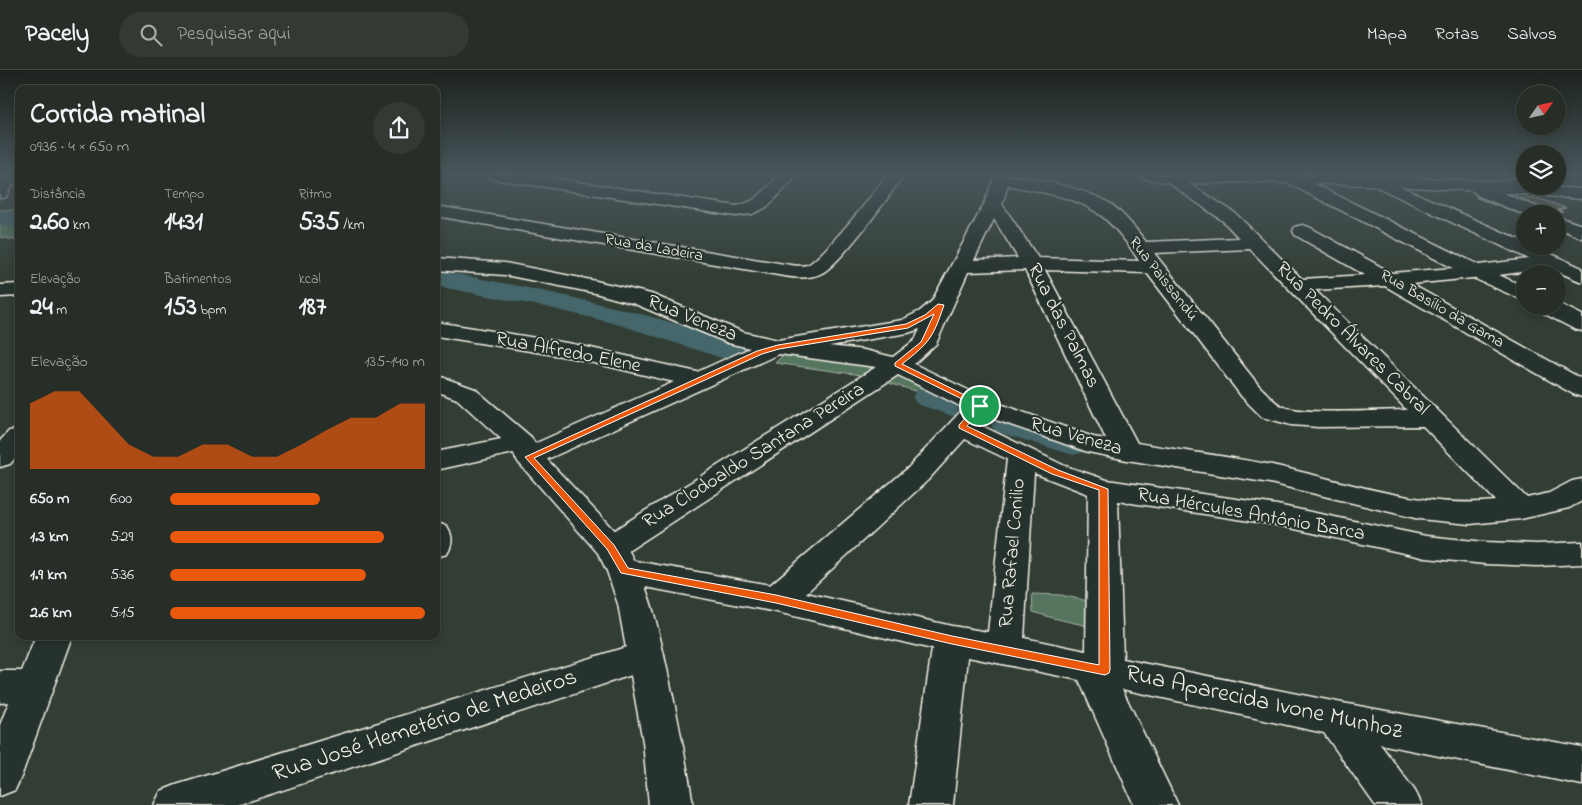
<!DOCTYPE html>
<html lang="pt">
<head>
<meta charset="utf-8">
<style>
  :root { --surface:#262e27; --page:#323a33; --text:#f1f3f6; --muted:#a4a8a7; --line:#424a44; --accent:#ea580c }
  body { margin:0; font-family:"Indie Flower",sans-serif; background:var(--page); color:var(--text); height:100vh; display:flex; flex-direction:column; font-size:19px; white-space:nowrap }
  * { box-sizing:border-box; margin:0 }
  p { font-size:16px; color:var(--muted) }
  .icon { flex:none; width:28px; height:28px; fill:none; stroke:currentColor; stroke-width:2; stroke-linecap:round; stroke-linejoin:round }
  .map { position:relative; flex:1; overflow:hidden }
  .side { position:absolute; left:15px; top:15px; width:425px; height:555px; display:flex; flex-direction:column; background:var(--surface); border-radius:10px; box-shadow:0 2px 8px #0003,0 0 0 1px var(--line) }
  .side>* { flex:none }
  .needle { width:32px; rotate:56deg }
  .tools { position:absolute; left:1516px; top:15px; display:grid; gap:10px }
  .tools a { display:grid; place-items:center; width:50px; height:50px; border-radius:50%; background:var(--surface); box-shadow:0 2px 8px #0003,0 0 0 1px var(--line); font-size:25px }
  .pin { position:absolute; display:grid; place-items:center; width:42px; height:42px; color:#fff; margin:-21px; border:2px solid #fff; border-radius:50%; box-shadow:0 1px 5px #0007 }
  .round { display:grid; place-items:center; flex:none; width:52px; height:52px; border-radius:26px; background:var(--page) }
  .overview { display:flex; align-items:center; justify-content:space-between; height:85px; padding:0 15px }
  h1 { font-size:28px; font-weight:700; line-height:38px }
  .figures { display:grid; grid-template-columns:repeat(3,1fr); gap:8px; height:85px; padding:5px 15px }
  .figures div { display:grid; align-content:center }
  .figures b { font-size:25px; font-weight:700 }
  .figures small { font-size:14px; font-weight:400 }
  .figures p { font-size:14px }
  .chart { height:140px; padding:10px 15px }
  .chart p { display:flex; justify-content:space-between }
  .chart svg { width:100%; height:90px; margin-top:5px; fill:var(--accent); opacity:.7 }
  ul { padding:0 15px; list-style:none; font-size:16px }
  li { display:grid; grid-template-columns:80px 60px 1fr; align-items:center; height:38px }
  li i { height:12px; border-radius:6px; background:var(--accent) }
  header { display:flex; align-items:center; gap:30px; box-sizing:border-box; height:70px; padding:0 25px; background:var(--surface); border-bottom:1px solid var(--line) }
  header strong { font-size:24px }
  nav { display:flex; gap:28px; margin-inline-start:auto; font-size:18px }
  .search { width:350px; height:45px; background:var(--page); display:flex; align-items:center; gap:12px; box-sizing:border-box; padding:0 18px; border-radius:28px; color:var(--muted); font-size:19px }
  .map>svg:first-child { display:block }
</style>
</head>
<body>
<header>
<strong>Pacely</strong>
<div class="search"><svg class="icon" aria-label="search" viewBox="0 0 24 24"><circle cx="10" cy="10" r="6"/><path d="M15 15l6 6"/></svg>Pesquisar aqui</div>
<nav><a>Mapa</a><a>Rotas</a><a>Salvos</a></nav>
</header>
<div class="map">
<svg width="1582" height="735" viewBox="0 0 1582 735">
  <rect width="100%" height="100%" fill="#323d34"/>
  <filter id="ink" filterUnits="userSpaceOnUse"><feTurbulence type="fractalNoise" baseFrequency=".02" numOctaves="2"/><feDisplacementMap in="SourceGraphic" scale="10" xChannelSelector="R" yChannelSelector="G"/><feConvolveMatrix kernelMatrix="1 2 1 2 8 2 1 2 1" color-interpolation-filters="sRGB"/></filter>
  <g filter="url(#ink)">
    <!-- green -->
    <g fill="#54745e" stroke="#a4b2a3">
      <polygon points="0,140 19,140 19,171 0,167"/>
      <polygon points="783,285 880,295 928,315 933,326 861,305 775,293"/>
      <polygon points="1032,524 1061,525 1093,532 1092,557 1053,548 1033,542"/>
    </g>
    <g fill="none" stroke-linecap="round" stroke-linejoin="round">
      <!-- river -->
      <g fill="#44666b" fill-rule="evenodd">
        <polygon points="0,141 19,144 19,158 0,155"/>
        <path d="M436,200C525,217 614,234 700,261C716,266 742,271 752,284L747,290L737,293L617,254L550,238L436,216Z"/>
        <polygon points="928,318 971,331 976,338 971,345 960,348 949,345 917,334 912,327 917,320"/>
        <polygon points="1007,344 1085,368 1090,375 1085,382 1073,385 995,361 990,354 995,347"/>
      </g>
    </g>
    <!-- building -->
    <g fill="#64644f" stroke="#f4f1e8">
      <polygon points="1475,127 1483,127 1503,134 1494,135"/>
      <polygon points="1519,128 1540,129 1566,138 1558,140 1563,142 1544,144 1514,132"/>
    </g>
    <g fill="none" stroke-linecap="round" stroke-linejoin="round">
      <!-- minor casing -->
      <g stroke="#f4f1e8" stroke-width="3">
        <g id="minor">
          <polygon points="6,105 19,105 19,111 11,116 6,127 0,128 0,109"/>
          <path d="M490,105H531L736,136C757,133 766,118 780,105H798L767,137L752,144L736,146L498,110L492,108Z"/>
          <path d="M887,105H903C890,126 841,193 822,203C811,209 796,208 784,206L436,146V136L784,194C791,195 800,197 807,195C821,190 877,120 887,105Z"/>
          <path d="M995,105C1023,105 1088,118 1112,135C1125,145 1136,159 1146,172L1239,168L1223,151L1165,110L1167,107H1179L1235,143L1302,209L1365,205L1295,165L1293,161L1295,157L1302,155L1309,157L1392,203L1453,198L1286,112L1284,109L1288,105L1298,106L1479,195L1529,189L1371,114L1369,111L1371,108L1377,106L1525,172V176H1534L1582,198V212L1549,198L1499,205L1525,217V231L1473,208L1411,214L1582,309V327L1573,324L1385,216L1315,220L1527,428L1549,423L1572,411L1582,409V431L1569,438L1521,449L1470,454L1419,449L1270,413L1127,390L1088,382L985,346L978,354L1065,396L1107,410L1277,435L1426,466L1485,472L1537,474L1582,472V494L1537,496L1485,494L1426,488L1277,455L1118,431L1123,589L1337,632L1582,677V715L1380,674L1415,721L1422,735H1375L1324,663L1122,619L1178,735H1134L1079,610L968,587L953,735H909L932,579L777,542L624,513L612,509L607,501L612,493L624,489L770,515L908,398L964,338L898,305L622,485L611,488L600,485L595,477L600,469L876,297L779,284L539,393L529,396L519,393L515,387L518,382L436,400V382L521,365L531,367L534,374L674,312L573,288L436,266V252L573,274L697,302L750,278L728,273L635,234L595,223L505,205L436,200V188L505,193L596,211L651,224L743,262L778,270L902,250L920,241L932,231L984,134ZM1008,115C1074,129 1101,129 1139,191L1038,188L1002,134ZM994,149L1018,188L974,190ZM1250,179L1407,340C1383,340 1297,346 1280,335C1273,331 1266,322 1260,317L1154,183ZM1025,200L1106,369L1093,367L989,330L914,294L936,274L968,202ZM1045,200L1147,203L1242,327L1262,347L1291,355L1318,357L1423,356L1496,431C1420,439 1345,411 1272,395C1227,386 1181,381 1137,373ZM920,259L915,270L893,287L864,280L829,276L908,263ZM965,369L1007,389L988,562L952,556L806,523L928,410ZM1034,403L1088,424L1086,581L1024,568Z"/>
          <polygon points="1475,111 1544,140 1547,144 1525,145 1479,126 1467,116 1469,112"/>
          <polygon points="1558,147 1582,155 1582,168 1558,158"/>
          <polygon points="1558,233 1582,245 1582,261 1574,259 1539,241 1536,236 1558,236"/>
          <polygon points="19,359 19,384 10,394 0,397 0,371 9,361"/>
          <path d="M436,453L447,456C453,466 453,474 447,484L436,487Z"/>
          <polygon points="36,566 72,566 21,707 15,720 0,726 0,655 9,632 0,633 0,601 22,601"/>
          <polygon points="646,571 659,576 664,586 659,596 237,735 154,735 161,721 176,715"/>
        </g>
      </g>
      <!-- major casing -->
      <g stroke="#f4f1e8" stroke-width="3">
        <g id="major">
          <path d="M1142,105H1358L1500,112L1517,107L1523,109L1525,116L1582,119V129C1489,121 1396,115 1303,113C1284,113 1265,112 1246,112C1211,112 1179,117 1144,108Z"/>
          <polygon points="19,214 19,226 0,227 0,215"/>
          <path d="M436,305L475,319L531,367L540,382L622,469C649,514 656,549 667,599C677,644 686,689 693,735H649L643,672L618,534L607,501L598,483L519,393L510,377L457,329L436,321Z"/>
        </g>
      </g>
      <!-- minor -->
      <use href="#minor" fill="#26332d" fill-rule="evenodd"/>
      <!-- major -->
      <use href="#major" fill="#26332d" fill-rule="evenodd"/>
    </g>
  </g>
  <!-- sky -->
  <linearGradient id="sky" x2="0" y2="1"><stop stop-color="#1c221d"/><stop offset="0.5" stop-color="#49575c"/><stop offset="1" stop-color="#49575c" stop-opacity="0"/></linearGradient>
  <rect width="1582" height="208" fill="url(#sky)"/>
  <!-- route -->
  <path fill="#ea580c" stroke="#fff" fill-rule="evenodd" d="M938,234L944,235C933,268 929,273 902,294L983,334V337L967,356L1058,400L1108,419L1110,600L1109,603L1105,605L952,574L776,533L621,503L607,479L525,387L757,281L778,275L906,254L925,245ZM934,244L921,272L895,293V296L976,336L959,355V358L1052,404L1099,420V595L952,566L776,525L628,498L614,475L534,388L762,284L779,279L908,258Z"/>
  <g text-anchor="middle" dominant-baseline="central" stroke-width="4" stroke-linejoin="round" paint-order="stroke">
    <!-- far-street labels -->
    <g font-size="16" fill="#f4f1e8" stroke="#26332d">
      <text transform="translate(654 178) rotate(10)">Rua da Ladeira</text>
      <text transform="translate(1163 209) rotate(52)">Rua Paissandú</text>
      <text transform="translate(1442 239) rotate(30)">Rua Basílio da Gama</text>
    </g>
    <!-- street labels -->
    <g font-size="20" fill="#f4f1e8" stroke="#26332d">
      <text transform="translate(692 249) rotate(22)">Rua Veneza</text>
      <text transform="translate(1063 256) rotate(63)">Rua das Palmas</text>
      <text transform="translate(1352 269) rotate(45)">Rua Pedro Álvares Cabral</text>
      <text transform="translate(568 283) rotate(11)">Rua Alfredo Elene</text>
      <text transform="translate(1076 367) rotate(16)">Rua Veneza</text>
      <text transform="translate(754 386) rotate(-32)">Rua Clodoaldo Santana Pereira</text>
      <text transform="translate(1251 445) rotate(10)">Rua Hércules Antônio Barca</text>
      <text transform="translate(1013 483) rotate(-85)">Rua Rafael Conilio</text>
    </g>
    <!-- near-street labels -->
    <g font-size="24" fill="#f4f1e8" stroke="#26332d">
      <text transform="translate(1264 633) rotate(12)">Rua Aparecida Ivone Munhoz</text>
      <text transform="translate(425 656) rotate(-18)">Rua José Hemetério de Medeiros</text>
    </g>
  </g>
</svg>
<div class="tools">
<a><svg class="needle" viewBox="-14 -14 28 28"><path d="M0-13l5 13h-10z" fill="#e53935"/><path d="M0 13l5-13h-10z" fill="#a4a8a7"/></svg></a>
<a><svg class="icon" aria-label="layers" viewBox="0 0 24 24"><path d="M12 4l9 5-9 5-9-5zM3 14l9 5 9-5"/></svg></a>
<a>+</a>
<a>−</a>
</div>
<div class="pin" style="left:980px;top:336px;background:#1e9e55"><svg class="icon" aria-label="arrive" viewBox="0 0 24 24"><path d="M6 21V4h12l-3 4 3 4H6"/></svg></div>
<section class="side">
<div class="overview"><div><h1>Corrida matinal</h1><p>09:36 · 4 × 650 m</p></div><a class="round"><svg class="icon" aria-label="share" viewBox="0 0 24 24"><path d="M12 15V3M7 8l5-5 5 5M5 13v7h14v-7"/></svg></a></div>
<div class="figures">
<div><p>Distância</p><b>2.60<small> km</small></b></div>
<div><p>Tempo</p><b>14:31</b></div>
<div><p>Ritmo</p><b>5:35<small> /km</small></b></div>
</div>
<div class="figures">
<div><p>Elevação</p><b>24<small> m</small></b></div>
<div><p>Batimentos</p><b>153<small> bpm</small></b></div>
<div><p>kcal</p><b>187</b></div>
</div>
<div class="chart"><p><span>Elevação</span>135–140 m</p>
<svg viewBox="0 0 160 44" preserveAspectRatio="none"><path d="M0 44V12L10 6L20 6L30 19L40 32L50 38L60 38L70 32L80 32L90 38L100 38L110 32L120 25L130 19L140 19L150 12L160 12V44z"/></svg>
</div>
<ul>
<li><b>650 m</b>6:00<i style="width:59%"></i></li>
<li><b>1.3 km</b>5:29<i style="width:84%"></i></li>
<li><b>1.9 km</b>5:36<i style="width:77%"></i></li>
<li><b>2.6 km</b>5:15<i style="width:100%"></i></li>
</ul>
</section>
</div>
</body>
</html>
